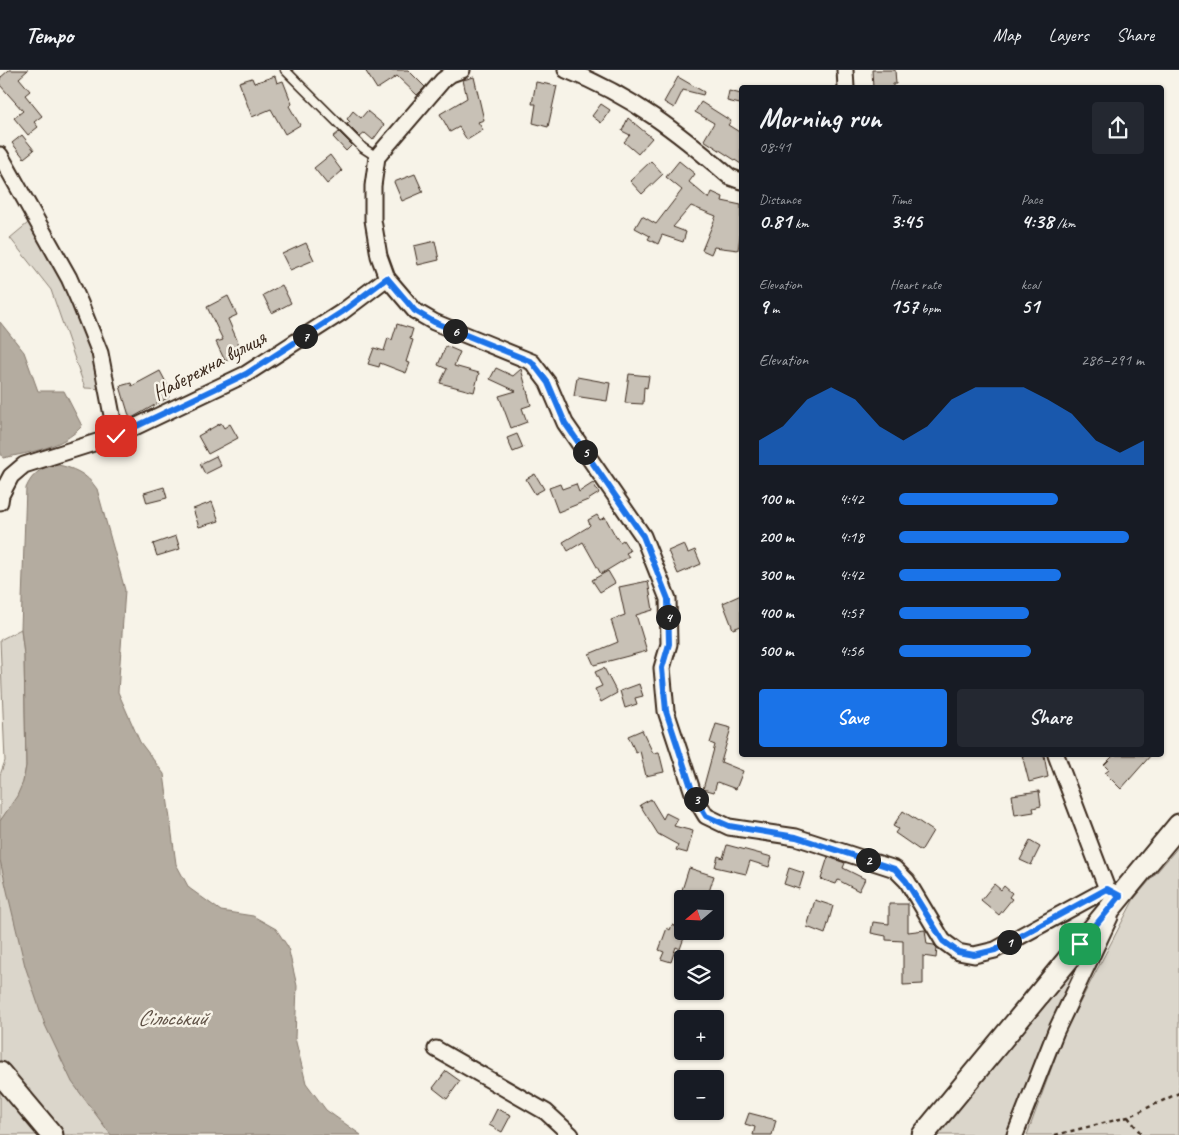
<!DOCTYPE html>
<html lang="en">
<head>
<meta charset="utf-8">
<style>
  :root { --surface:#171b24; --page:#242831; --text:#f1f3f6; --muted:#9ea1a6; --line:#363941; --accent:#1a73e8 }
  body { margin:0; font-family:Caveat,sans-serif; background:var(--page); color:var(--text); height:100vh; display:flex; flex-direction:column; font-size:19px; white-space:nowrap }
  * { box-sizing:border-box; margin:0 }
  p { font-size:16px; color:var(--muted) }
  .icon { flex:none; width:28px; height:28px; fill:none; stroke:currentColor; stroke-width:2; stroke-linecap:round; stroke-linejoin:round }
  .map { position:relative; flex:1; overflow:hidden }
  .details { position:absolute; left:739px; top:15px; width:425px; height:672px; display:flex; flex-direction:column; background:var(--surface); border-radius:5px; box-shadow:0 1px 4px #0004 }
  .details>* { flex:none }
  .needle { width:32px; rotate:251deg }
  .buttons { position:absolute; left:674px; top:820px; display:grid; gap:10px }
  .buttons a { display:grid; place-items:center; width:50px; height:50px; border-radius:5px; background:var(--surface); box-shadow:0 1px 4px #0004; font-size:25px }
  .pin { position:absolute; display:grid; place-items:center; width:42px; height:42px; color:#fff; margin:-21px; border-radius:10px; box-shadow:0 2px 8px #0006 }
  .km { position:absolute; width:25px; height:25px; margin:-12px; border-radius:50%; background:#222; color:#fff; font-size:14px; line-height:25px; text-align:center }
  .round { display:grid; place-items:center; flex:none; width:52px; height:52px; border-radius:5px; background:var(--page) }
  .summary { display:flex; align-items:center; justify-content:space-between; height:85px; padding:0 20px }
  h1 { font-size:28px; font-weight:700; line-height:38px }
  .metrics { display:grid; grid-template-columns:repeat(3,1fr); gap:8px; height:85px; padding:5px 20px }
  .metrics div { display:grid; align-content:center }
  .metrics b { font-size:21px; font-weight:700 }
  .metrics small { font-size:14px; font-weight:400 }
  .metrics p { font-size:14px }
  .chart { height:140px; padding:10px 20px }
  .chart p { display:flex; justify-content:space-between }
  .chart svg { width:100%; height:90px; margin-top:5px; fill:var(--accent); opacity:.7 }
  .cta { display:flex; gap:10px; margin-top:auto; padding:10px 20px }
  .cta a { flex:1; height:58px; border-radius:5px; background:var(--accent); color:#fff; font-size:20px; font-weight:700; line-height:58px; text-align:center }
  .cta a+a { background:var(--page); color:var(--text) }
  ul { padding:0 20px; list-style:none; font-size:16px }
  li { display:grid; grid-template-columns:80px 60px 1fr; align-items:center; height:38px }
  li i { height:12px; border-radius:6px; background:var(--accent) }
  header { display:flex; align-items:center; gap:30px; box-sizing:border-box; height:70px; padding:0 25px; background:var(--surface); border-bottom:1px solid var(--line) }
  header strong { font-size:24px }
  nav { display:flex; gap:28px; margin-inline-start:auto; font-size:18px }
  .map>svg:first-child { display:block }
</style>
</head>
<body>
<header>
<strong>Tempo</strong>
<nav><a>Map</a><a>Layers</a><a>Share</a></nav>
</header>
<div class="map">
<svg width="1179" height="1065" viewBox="0 0 1179 1065">
  <rect width="100%" height="100%" fill="#f7f3e8"/>
  <filter id="ink" filterUnits="userSpaceOnUse"><feTurbulence type="fractalNoise" baseFrequency=".02" numOctaves="2"/><feDisplacementMap in="SourceGraphic" scale="10" xChannelSelector="R" yChannelSelector="G"/><feConvolveMatrix kernelMatrix="1 2 1 2 8 2 1 2 1" color-interpolation-filters="sRGB"/></filter>
  <g filter="url(#ink)">
    <!-- green -->
    <g fill="#dbd6cb" stroke="#8b8074">
      <polygon points="34,148 56,185 108,319 85,318 51,220 10,168"/>
      <polygon points="21,559 24,585 26,696 23,712 123,1065 0,1065 0,705 5,691 0,570"/>
      <polygon points="1179,776 1179,1065 1027,1065 1065,961 1134,829"/>
      <polygon points="1081,888 1085,890 1014,1065 935,1065"/>
    </g>
    <!-- water -->
    <g fill="#b4aca0" stroke="#84786c">
      <path d="M0,252L24,282L38,321H64L82,356C62,378 31,382 3,388L0,381Z"/>
      <path d="M54,394C74,398 86,403 97,419L125,520L118,622L140,672L164,704L176,794L189,818L221,841L253,846L276,859L288,877L297,916L295,968L306,1013L326,1040L361,1065H111L72,1012L45,955L25,896L8,825L0,790V751L17,726L23,712L26,696L24,585L21,559L26,418C32,404 40,399 54,394Z"/>
    </g>
    <!-- building -->
    <g fill="#c8c1b6" stroke="#3b2a1e">
      <polygon points="9,0 28,0 19,8 30,21 25,25 42,46 34,52 38,57 28,65 14,48 23,41 0,15 0,8"/>
      <polygon points="365,0 408,0 425,17 417,25 397,6 377,19"/>
      <polygon points="872,0 895,0 896,14 893,14 893,18 873,18"/>
      <polygon points="275,6 277,13 283,11 292,34 289,36 300,55 285,64 271,39 252,47 239,12 252,8 254,13"/>
      <polygon points="474,7 484,50 478,52 483,60 467,70 459,57 450,62 440,44 467,28 463,10"/>
      <polygon points="678,7 704,22 703,25 683,20 674,38 664,32"/>
      <polygon points="536,12 557,16 548,57 533,53 536,34 532,34"/>
      <polygon points="729,21 741,24 740,34 727,31"/>
      <polygon points="701,32 731,51 728,55 741,63 741,94 704,70 714,53 695,42"/>
      <polygon points="601,34 610,40 601,53 592,46"/>
      <polygon points="353,41 361,48 367,41 384,55 373,70 365,63 360,67 347,54 350,52 347,49"/>
      <polygon points="628,48 652,68 638,84 624,72 630,65 622,61"/>
      <polygon points="339,62 352,75 346,81 333,67"/>
      <polygon points="22,65 34,80 24,88 12,73"/>
      <polygon points="330,85 342,101 327,114 314,98"/>
      <polygon points="651,91 663,104 642,124 630,111"/>
      <polygon points="679,91 695,104 689,112 709,129 712,122 723,127 722,131 741,135 741,160 738,180 714,177 711,184 702,180 716,146 691,136 673,157 686,162 683,172 662,165 658,174 648,169 650,166 635,158 642,146 656,154 682,120 666,107"/>
      <polygon points="415,104 423,122 402,131 394,112"/>
      <polygon points="435,171 439,190 418,195 414,176"/>
      <polygon points="306,173 314,190 290,200 282,184"/>
      <polygon points="282,215 291,233 272,243 263,225"/>
      <polygon points="228,226 237,245 228,249 243,284 225,291 216,272 223,270 207,237"/>
      <polygon points="397,254 413,259 410,269 413,270 406,292 410,293 406,303 380,293 379,297 368,294 374,278 384,281 388,268 392,270"/>
      <polygon points="446,276 460,282 454,296 479,303 474,322 440,313 447,299 438,295"/>
      <polygon points="496,298 513,306 521,299 531,335 522,338 527,352 511,358 499,326 516,321 490,309"/>
      <polygon points="160,301 169,318 165,321 169,327 130,349 120,316 131,313 132,316"/>
      <polygon points="629,304 649,306 647,318 644,317 643,334 625,333"/>
      <polygon points="577,307 610,313 607,331 574,326"/>
      <polygon points="221,353 224,358 230,354 238,368 208,384 198,366"/>
      <polygon points="517,364 523,378 513,382 507,368"/>
      <polygon points="216,386 221,396 205,404 200,394"/>
      <polygon points="535,404 544,419 535,424 526,409"/>
      <polygon points="593,413 599,423 588,430 558,442 549,418 560,414 562,419 576,414 579,422"/>
      <polygon points="164,417 167,428 147,433 144,423"/>
      <polygon points="212,432 219,451 199,457 193,439"/>
      <polygon points="597,445 600,450 605,447 616,467 620,472 623,470 630,481 626,483 629,487 601,504 583,472 568,481 563,472 588,457 590,455 588,450"/>
      <polygon points="176,466 180,479 157,486 153,474"/>
      <polygon points="684,474 688,483 695,480 701,494 678,504 668,481"/>
      <polygon points="608,501 615,513 600,522 592,510"/>
      <polygon points="648,511 653,540 636,545 647,581 594,595 589,584 618,572 611,550 625,545 619,517"/>
      <polygon points="741,525 741,556 733,559 723,533"/>
      <polygon points="604,598 617,623 601,632 595,619 602,616 595,602"/>
      <polygon points="639,614 643,626 635,628 637,634 625,638 620,621"/>
      <polygon points="716,654 731,658 721,692 743,701 736,719 717,712 714,722 703,719 715,675 710,673"/>
      <polygon points="642,660 653,683 659,682 664,702 646,706 640,681 636,683 628,666"/>
      <polygon points="1022,685 1044,685 1048,707 1029,712"/>
      <polygon points="1114,685 1151,685 1121,719 1105,703 1109,700 1104,695"/>
      <polygon points="1039,721 1041,736 1033,738 1034,742 1015,745 1012,725"/>
      <polygon points="651,729 663,749 666,743 678,749 674,756 693,761 687,783 676,780 678,775 658,764 640,735"/>
      <polygon points="903,741 933,761 921,781 895,763 898,759 893,756"/>
      <polygon points="1030,771 1040,777 1031,795 1020,790"/>
      <polygon points="727,775 772,787 769,797 750,791 746,804 715,797 718,786 723,788"/>
      <polygon points="828,787 845,793 843,798 865,809 859,821 838,810 836,814 821,809"/>
      <polygon points="689,798 714,806 707,828 682,820"/>
      <polygon points="789,798 804,803 799,819 784,814"/>
      <polygon points="994,814 1001,820 1004,816 1012,823 1009,827 1012,829 999,845 981,830"/>
      <polygon points="815,830 833,836 825,864 807,857"/>
      <polygon points="889,834 908,834 908,862 925,860 927,874 934,875 937,878 936,888 923,886 923,914 903,915 903,871 886,870 886,866 871,863 873,852 889,854"/>
      <polygon points="672,855 682,859 682,864 685,865 680,879 676,877 671,892 661,889 664,882 659,880 667,858 670,860"/>
      <polygon points="446,1001 460,1011 447,1029 433,1018"/>
      <polygon points="497,1039 511,1045 502,1062 489,1055"/>
      <polygon points="749,1043 776,1050 772,1065 753,1065 755,1057 745,1054"/>
    </g>
    <g fill="none" stroke-linecap="round" stroke-linejoin="round">
      <!-- service casing -->
      <g stroke="#3b2a1e" stroke-width="11">
        <polyline id="service" points="285,0 363,78 377,87"/>
      </g>
      <!-- minor casing -->
      <g stroke="#3b2a1e" stroke-width="19">
        <g id="minor">
          <polyline points="462,0 451,4 443,10 377,87 373,116 373,150 379,186 387,208 415,241 434,252 532,292 548,313 565,353 643,466 668,529 669,574 662,598 666,641 694,726 706,746 729,757 796,767 895,799 907,811 943,871 958,882 974,885 995,880 1107,819"/>
          <path d="M566,0C631,25 679,63 730,107L741,111"/>
          <polyline points="845,0 846,18"/>
          <polyline points="0,85 69,208 80,233 100,283 116,366"/>
          <polyline points="0,432 1,425 11,406 24,395 116,366 246,304 342,242 387,208"/>
          <polyline points="1056,685 1107,819 1115,823"/>
          <polyline points="436,979 546,1042 571,1065"/>
          <polyline points="1015,1065 1056,961 1110,847"/>
        </g>
      </g>
      <!-- secondary casing -->
      <g stroke="#3b2a1e" stroke-width="25">
        <g id="secondary">
          <polyline points="0,1003 52,1065"/>
          <polyline points="923,1065 1179,755"/>
        </g>
      </g>
      <!-- path -->
      <g stroke="#3b2a1e" stroke-width="2.5" stroke-dasharray="4 4" stroke-linecap="butt">
        <polyline points="1128,1047 1142,1065"/>
        <polyline points="1055,1065 1128,1047 1179,1023"/>
      </g>
      <!-- service -->
      <use href="#service" stroke="#f7f3e8" stroke-width="8"/>
      <!-- minor -->
      <use href="#minor" stroke="#f7f3e8" stroke-width="15"/>
      <!-- secondary -->
      <use href="#secondary" stroke="#f7f3e8" stroke-width="21"/>
    </g>
  </g>
  <g fill="none" stroke-linecap="round" stroke-linejoin="round" filter="url(#ink)">
    <!-- route casing -->
    <g stroke="#fff" stroke-width="10">
      <polyline id="route" points="116,366 246,304 342,242 387,208 415,241 434,252 532,292 548,313 565,353 643,466 668,529 669,574 662,598 666,641 694,726 706,746 729,756 796,767 895,799 906,811 943,871 958,882 974,885 995,880 1107,819 1120,826 1080,874"/>
    </g>
    <!-- route -->
    <use href="#route" stroke="#1a73e8" stroke-width="6"/>
  </g>
  <g text-anchor="middle" dominant-baseline="central" stroke-width="5" stroke-linejoin="round" paint-order="stroke">
    <!-- street labels -->
    <g font-size="21" fill="#3b2a1e" stroke="#f7f3e8">
      <text transform="translate(209 295) rotate(-28)">Набережна вулиця</text>
    </g>
    <!-- water labels -->
    <g font-size="22" font-style="italic" fill="#5f5145" stroke="#f7f3e8">
      <text x="172" y="948">Сільський</text>
    </g>
  </g>
</svg>
<div class="buttons">
<a><svg class="needle" viewBox="-14 -14 28 28"><path d="M0-13l5 13h-10z" fill="#e53935"/><path d="M0 13l5-13h-10z" fill="#9ea1a6"/></svg></a>
<a><svg class="icon" aria-label="layers" viewBox="0 0 24 24"><path d="M12 4l9 5-9 5-9-5zM3 14l9 5 9-5"/></svg></a>
<a>+</a>
<a>−</a>
</div>
<div class="pin" style="left:1080px;top:874px;background:#1e9e55"><svg class="icon" aria-label="arrive" viewBox="0 0 24 24"><path d="M6 21V4h12l-3 4 3 4H6"/></svg></div>
<div class="pin" style="left:116px;top:366px;background:#d93025"><svg class="icon" aria-label="check" viewBox="0 0 24 24"><path d="M5 12l5 5 9-10"/></svg></div>
<b class="km" style="left:1009px;top:872px">1</b>
<b class="km" style="left:868px;top:790px">2</b>
<b class="km" style="left:696px;top:729px">3</b>
<b class="km" style="left:668px;top:547px">4</b>
<b class="km" style="left:585px;top:382px">5</b>
<b class="km" style="left:455px;top:261px">6</b>
<b class="km" style="left:305px;top:266px">7</b>
<section class="details">
<div class="summary"><div><h1>Morning run</h1><p>08:41</p></div><a class="round"><svg class="icon" aria-label="share" viewBox="0 0 24 24"><path d="M12 15V3M7 8l5-5 5 5M5 13v7h14v-7"/></svg></a></div>
<div class="metrics">
<div><p>Distance</p><b>0.81<small> km</small></b></div>
<div><p>Time</p><b>3:45</b></div>
<div><p>Pace</p><b>4:38<small> /km</small></b></div>
</div>
<div class="metrics">
<div><p>Elevation</p><b>9<small> m</small></b></div>
<div><p>Heart rate</p><b>157<small> bpm</small></b></div>
<div><p>kcal</p><b>51</b></div>
</div>
<div class="chart"><p><span>Elevation</span>286–291 m</p>
<svg viewBox="0 0 160 44" preserveAspectRatio="none"><path d="M0 44V32L10 25L20 12L30 6L40 12L50 25L60 32L70 25L80 12L90 6L100 6L110 6L120 12L130 19L140 32L150 38L160 32V44z"/></svg>
</div>
<ul>
<li><b>100 m</b>4:42<i style="width:65%"></i></li>
<li><b>200 m</b>4:18<i style="width:94%"></i></li>
<li><b>300 m</b>4:42<i style="width:66%"></i></li>
<li><b>400 m</b>4:57<i style="width:53%"></i></li>
<li><b>500 m</b>4:56<i style="width:54%"></i></li>
</ul>
<div class="cta"><a>Save</a><a>Share</a></div>
</section>
</div>
</body>
</html>
